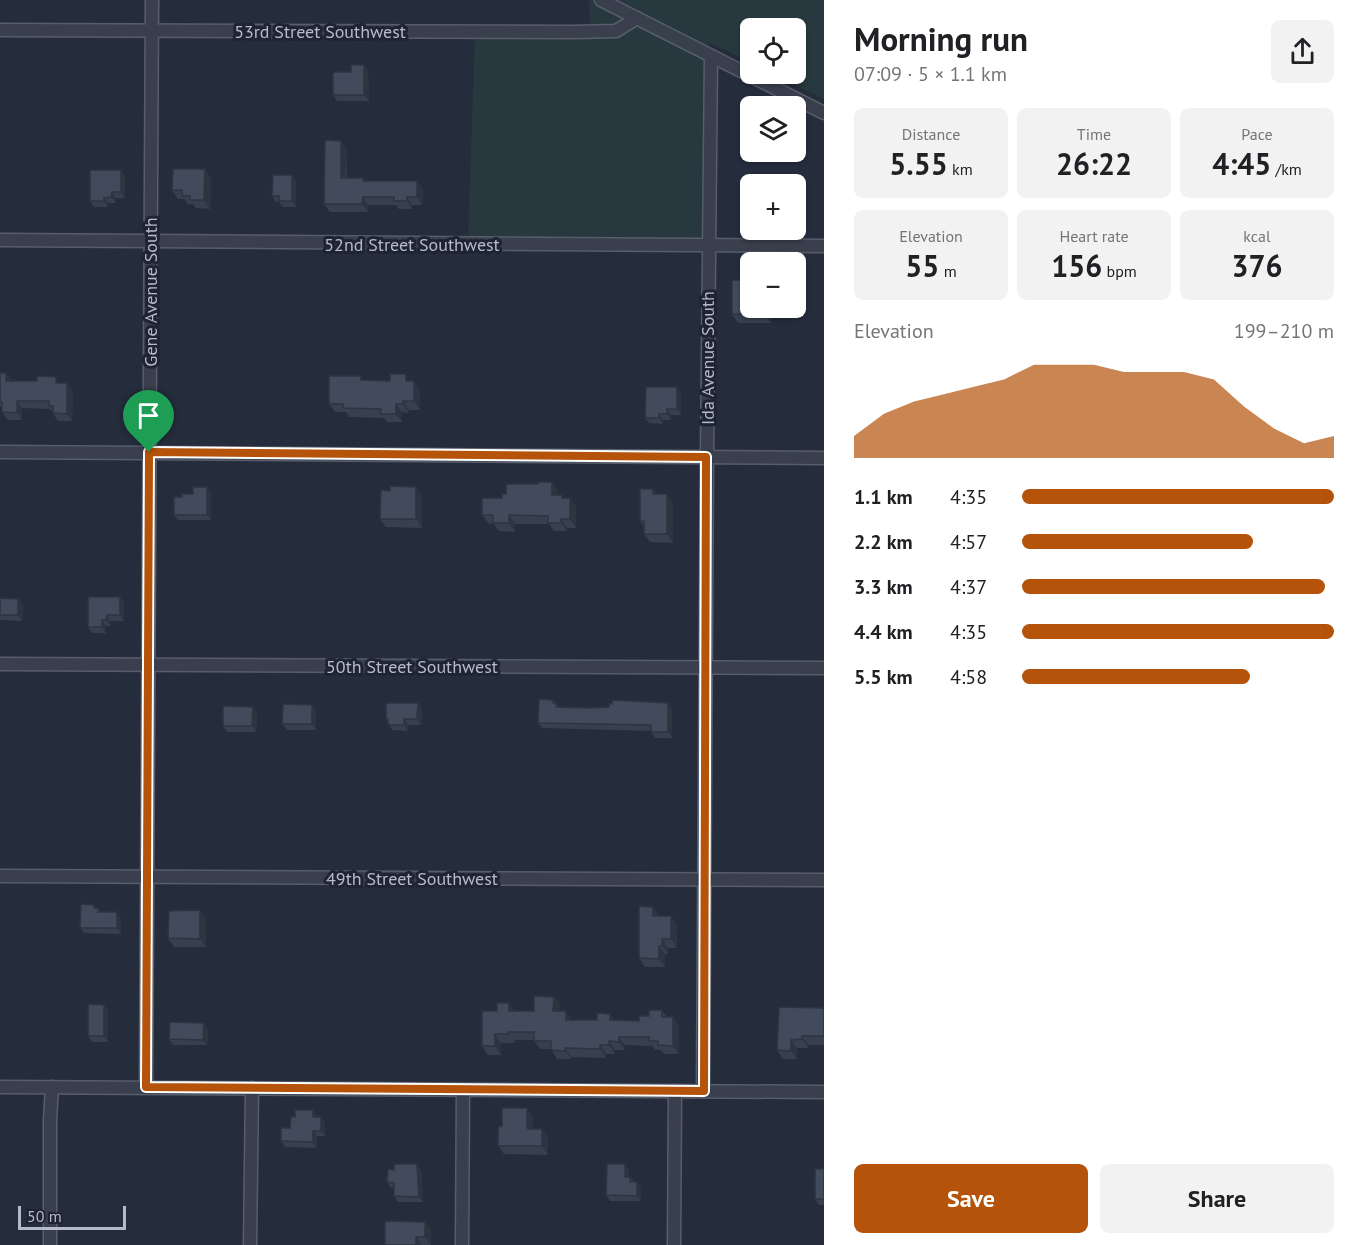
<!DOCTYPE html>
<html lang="en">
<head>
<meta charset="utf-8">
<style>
  :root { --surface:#fff; --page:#f2f2f2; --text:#202124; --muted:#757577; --accent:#b45309 }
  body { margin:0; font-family:"PT Sans",sans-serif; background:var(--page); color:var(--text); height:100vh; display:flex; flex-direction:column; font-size:22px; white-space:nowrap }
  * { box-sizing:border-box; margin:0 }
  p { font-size:20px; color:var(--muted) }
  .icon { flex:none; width:33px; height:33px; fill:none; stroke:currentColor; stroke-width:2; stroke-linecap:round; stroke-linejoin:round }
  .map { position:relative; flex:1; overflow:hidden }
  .drawer { display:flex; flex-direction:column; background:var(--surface); width:540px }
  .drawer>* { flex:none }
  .controls { position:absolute; left:740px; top:18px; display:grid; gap:12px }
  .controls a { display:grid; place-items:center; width:66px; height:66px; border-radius:9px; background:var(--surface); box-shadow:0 2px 4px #0004; font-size:30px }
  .scale { position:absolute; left:18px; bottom:15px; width:108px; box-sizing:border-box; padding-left:6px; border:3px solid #b5bbc8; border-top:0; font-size:16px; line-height:21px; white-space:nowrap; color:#b5bbc8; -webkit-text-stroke:4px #1e2432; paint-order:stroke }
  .pin { position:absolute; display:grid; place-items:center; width:51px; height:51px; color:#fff; margin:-62px -26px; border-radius:50% 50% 50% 0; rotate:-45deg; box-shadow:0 0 6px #0007 }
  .pin .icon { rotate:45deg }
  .round { display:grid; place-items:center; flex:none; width:63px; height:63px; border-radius:9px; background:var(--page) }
  .headline { display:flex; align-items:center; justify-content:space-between; height:102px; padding:0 30px }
  h1 { font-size:33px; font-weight:800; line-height:45px }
  .metrics { display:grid; grid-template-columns:repeat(3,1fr); gap:9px; height:102px; padding:6px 30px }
  .metrics div { display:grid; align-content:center; border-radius:9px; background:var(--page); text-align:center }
  .metrics b { font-size:30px; font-weight:800 }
  .metrics small { font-size:16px; font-weight:400 }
  .metrics p { font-size:16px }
  .chart { height:168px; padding:12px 30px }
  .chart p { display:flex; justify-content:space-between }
  .chart svg { width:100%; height:108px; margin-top:6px; fill:var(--accent); opacity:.7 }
  .action { display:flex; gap:12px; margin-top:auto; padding:12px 30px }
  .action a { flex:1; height:69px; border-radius:9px; background:var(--accent); color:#fff; font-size:24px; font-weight:800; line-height:69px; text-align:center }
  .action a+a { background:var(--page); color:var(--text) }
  ul { padding:0 30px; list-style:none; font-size:20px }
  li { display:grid; grid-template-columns:96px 72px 1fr; align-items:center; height:45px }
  li i { height:15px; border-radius:8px; background:var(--accent) }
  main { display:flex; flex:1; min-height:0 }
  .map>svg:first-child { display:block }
</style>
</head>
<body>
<main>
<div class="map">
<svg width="824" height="1245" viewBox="0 0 824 1245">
  <rect width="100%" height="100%" fill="#252d3d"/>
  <!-- green -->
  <polygon fill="#27393e" points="589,0 824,0 824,99 773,74 795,74 795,28 750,28 750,62 709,42 704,245 468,244 475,33 590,30"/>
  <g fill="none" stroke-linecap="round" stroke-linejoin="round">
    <!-- minor casing -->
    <g stroke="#575d6b" stroke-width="15">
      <g id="minor">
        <polyline points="601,0 824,113"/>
        <polyline points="0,30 574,32 616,31 637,18"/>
        <polyline points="0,240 824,246"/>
        <polyline points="0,452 824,458"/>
        <polyline points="0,664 824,668"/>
        <polyline points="0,876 824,880"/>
        <polyline points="0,1087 824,1092"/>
        <polyline points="146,1087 152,0"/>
        <polyline points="703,1091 707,457 711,56"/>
        <polyline points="50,1245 50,1120 52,1087"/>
        <polyline points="250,1245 252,1088"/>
        <polyline points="462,1245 463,1090"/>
        <polyline points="674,1245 675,1091"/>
      </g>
    </g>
    <!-- minor -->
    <use href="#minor" stroke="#393f4d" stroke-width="12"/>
  </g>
  <!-- wall -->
  <g fill="#38404f">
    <polygon points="364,65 368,71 369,101 337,101 333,95 351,72"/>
    <polygon points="347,149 347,178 363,178 365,181 417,181 423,189 422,205 412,205 412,209 399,209 396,205 368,205 368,212 330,212 324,204"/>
    <polygon points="292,175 296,181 296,207 283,207 279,202 276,202 272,196"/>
    <polygon points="125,176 125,198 116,198 116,203 108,203 108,207 94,207 90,201"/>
    <polygon points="211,178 210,209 196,208 193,204 188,204 184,199 178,199 172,190"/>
    <polygon points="740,280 750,308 771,308 771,323 738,323 732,314"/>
    <polygon points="0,373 12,381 60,383 73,391 72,421 58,421 50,409 22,408 22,420 8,420 2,412 2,407 0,406"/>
    <polygon points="364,380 410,381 420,389 420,410 409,410 409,413 402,412 402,422 387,422 384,418 349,417 346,412 335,412 329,404"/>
    <polygon points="677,387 681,393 681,415 671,415 671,420 663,420 663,424 649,423 645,418"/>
    <polygon points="207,487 211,493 211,520 178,520 174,515 182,497 193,494"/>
    <polygon points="653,489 656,494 667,494 673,503 673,543 650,542 644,534 644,527 640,521"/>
    <polygon points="558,490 558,495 564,498 570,498 576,507 576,528 567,528 567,531 554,531 549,524 515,524 515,532 499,531 494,524 488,523 482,515 502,498"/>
    <polygon points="422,496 422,528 386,527 380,519"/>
    <polygon points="0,598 18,599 23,605 22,621 0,620"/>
    <polygon points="124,602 124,621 111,621 111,626 106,626 106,633 92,633 88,627"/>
    <polygon points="553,700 559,707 589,708 609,707 668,703 672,708 672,738 655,738 651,731 542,728 538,723"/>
    <polygon points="418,703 422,709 421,725 408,725 408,731 392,730 386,719"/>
    <polygon points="312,705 316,711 316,730 287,730 282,724"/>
    <polygon points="257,712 256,732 227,732 223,726"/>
    <polygon points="97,908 98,908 101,912 121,918 121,934 84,933 80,928"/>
    <polygon points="659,915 659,916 671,916 677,925 677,948 668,948 668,954 665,954 665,967 645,967 639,958"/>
    <polygon points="206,918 206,947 174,947 168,938"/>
    <polygon points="554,997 560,1005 559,1011 566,1011 572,1020 639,1021 662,1010 667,1017 679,1025 679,1054 664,1054 661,1050 655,1050 653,1046 625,1045 625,1050 615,1050 615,1054 606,1054 606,1058 571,1057 571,1059 557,1059 551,1049 540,1049 534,1040 514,1040 515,1043 501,1043 501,1055 488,1055 482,1046 497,1011 509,1003 514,1011 534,1011"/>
    <polygon points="824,1008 824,1045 808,1045 808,1048 797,1048 797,1059 783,1059 777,1050"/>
    <polygon points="108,1010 108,1042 92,1042 88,1036"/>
    <polygon points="208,1029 207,1045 173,1045 169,1039"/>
    <polygon points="313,1110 317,1117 325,1123 325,1136 317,1136 317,1148 285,1147 281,1141 290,1128 295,1117"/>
    <polygon points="533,1117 533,1129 548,1138 548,1155 504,1154 498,1146 502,1126"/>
    <polygon points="824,1169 824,1205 819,1205 815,1199"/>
    <polygon points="421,1170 423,1202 398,1202 394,1196 394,1188 391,1188 387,1182"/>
    <polygon points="629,1170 629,1177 641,1188 641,1201 610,1201 606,1195"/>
    <polygon points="425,1222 431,1231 431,1245 385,1245"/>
  </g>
  <!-- shaded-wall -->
  <g fill="#2e3440">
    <polygon points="364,65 368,71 369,101 364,95"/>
    <polygon points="341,141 347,149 346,186 341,178"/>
    <polygon points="205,169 211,178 210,209 204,200"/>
    <polygon points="121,170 125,176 125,198 121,192"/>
    <polygon points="292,175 296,181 296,207 292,201"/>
    <polygon points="417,181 423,189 422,205 417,197"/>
    <polygon points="112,192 116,198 116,203 111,197"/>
    <polygon points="363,197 368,205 368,212 362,204"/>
    <polygon points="407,197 412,205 412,209 407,201"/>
    <polygon points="104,198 108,203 108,207 104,201"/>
    <polygon points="765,308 771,308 771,323 765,315"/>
    <polygon points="6,373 12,381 6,381"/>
    <polygon points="414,381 420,389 420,410 414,401"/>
    <polygon points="67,383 73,391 72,421 67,414"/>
    <polygon points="677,387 681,393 681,415 677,409"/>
    <polygon points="17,401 22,408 22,420 17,413"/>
    <polygon points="403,401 409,410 409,413 403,404"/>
    <polygon points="396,404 402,412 402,422 396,414"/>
    <polygon points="667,409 671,415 671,420 667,414"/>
    <polygon points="659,414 663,420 663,424 659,418"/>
    <polygon points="552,482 558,490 558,503 552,495"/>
    <polygon points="207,487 211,493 211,520 207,515"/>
    <polygon points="416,487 422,496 422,528 416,519"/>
    <polygon points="667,494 673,503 673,543 667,534"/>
    <polygon points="570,498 576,507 576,528 570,519"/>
    <polygon points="509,515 515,524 515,532 509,523"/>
    <polygon points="561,519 567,528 567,531 561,523"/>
    <polygon points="120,597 124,602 124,621 120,615"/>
    <polygon points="18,599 23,605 22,621 18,615"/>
    <polygon points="107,615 111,621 111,626 106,620"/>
    <polygon points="102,620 106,626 106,633 102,627"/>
    <polygon points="418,703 422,709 421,725 417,719"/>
    <polygon points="668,703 672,708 672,738 668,732"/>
    <polygon points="312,705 316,711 316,730 312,724"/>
    <polygon points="253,707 257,712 256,732 252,726"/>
    <polygon points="404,719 408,725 408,731 404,725"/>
    <polygon points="653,907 659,915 659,925 653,916"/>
    <polygon points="200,910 206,918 206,947 200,939"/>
    <polygon points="117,912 121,918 121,934 117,928"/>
    <polygon points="671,916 677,925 677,948 671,939"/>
    <polygon points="662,939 668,948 668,954 662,946"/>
    <polygon points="659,946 665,954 665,967 659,959"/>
    <polygon points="554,997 560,1005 559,1020 553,1011"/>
    <polygon points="509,1003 515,1011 509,1011"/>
    <polygon points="104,1005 108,1010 108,1042 104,1036"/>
    <polygon points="566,1011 572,1020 566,1020"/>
    <polygon points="610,1014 616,1022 610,1020"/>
    <polygon points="673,1017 679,1025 679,1054 673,1046"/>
    <polygon points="204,1023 208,1029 207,1045 203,1040"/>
    <polygon points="495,1034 501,1043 501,1055 495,1046"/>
    <polygon points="802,1036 808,1045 808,1048 802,1039"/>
    <polygon points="619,1037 625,1045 625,1050 619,1042"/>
    <polygon points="791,1040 797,1048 797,1059 791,1051"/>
    <polygon points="609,1041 615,1050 615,1054 609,1045"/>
    <polygon points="600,1045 606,1054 606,1058 600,1049"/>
    <polygon points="565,1048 571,1057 571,1059 565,1051"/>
    <polygon points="527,1108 533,1117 533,1135 527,1127"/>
    <polygon points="313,1110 317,1116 317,1123 313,1117"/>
    <polygon points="321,1117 325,1123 325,1136 321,1131"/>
    <polygon points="542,1129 548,1138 548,1155 542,1146"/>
    <polygon points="313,1131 317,1136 317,1148 313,1142"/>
    <polygon points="417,1164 421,1170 423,1202 419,1197"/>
    <polygon points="625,1164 629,1170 629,1183 625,1177"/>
    <polygon points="637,1182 641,1188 641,1201 637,1196"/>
    <polygon points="425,1222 431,1231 431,1245 425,1237"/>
    <polygon points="416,1237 422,1245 416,1245"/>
  </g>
  <!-- building -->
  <g fill="#414b5c" stroke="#2e3440" stroke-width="1.5">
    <polygon points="351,65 364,65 364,95 333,95 333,72 351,72"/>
    <polygon points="325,140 341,141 341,178 363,178 363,181 417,181 417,197 407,197 407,201 394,201 394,197 363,197 362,204 324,204"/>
    <polygon points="173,169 205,169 204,200 190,200 190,196 182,196 182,190 172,190"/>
    <polygon points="90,170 121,170 121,192 112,192 111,197 104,198 104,201 90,201"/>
    <polygon points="273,175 292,175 292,201 279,201 279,196 272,196"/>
    <polygon points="740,278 750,279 750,308 765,308 765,315 732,314 732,280 740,280"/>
    <polygon points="0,373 6,373 6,381 37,381 37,376 56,377 56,383 67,383 67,414 53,413 53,406 49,406 49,401 17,401 17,413 2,412 2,402 0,402"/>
    <polygon points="390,374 406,374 406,381 414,381 414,401 403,401 403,404 396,404 396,414 381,414 381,409 343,408 343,404 329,404 329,376 361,376 361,380 390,381"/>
    <polygon points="646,387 677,387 677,409 667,409 667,414 659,414 659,418 645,418"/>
    <polygon points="538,482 552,482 552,495 562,495 562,498 570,498 570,519 561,519 561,523 548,523 548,516 509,515 509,523 493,523 493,515 482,515 482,498 502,498 502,494 506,494 506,484 538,484"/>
    <polygon points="390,486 416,487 416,519 380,519 381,490 390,491"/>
    <polygon points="193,487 207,487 207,515 174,515 174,497 182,497 181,494 193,494"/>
    <polygon points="640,489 653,489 653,494 667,494 667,534 644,534 644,521 640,521"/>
    <polygon points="88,597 120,597 120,615 107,615 106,620 102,620 102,627 88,627"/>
    <polygon points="0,598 18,599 18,615 0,615"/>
    <polygon points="539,699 553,700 553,703 556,703 556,707 589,708 609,707 609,703 612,704 612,700 668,703 668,732 651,732 651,725 538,723"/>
    <polygon points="386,703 418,703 417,719 404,719 404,725 388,725 388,719 386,719"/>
    <polygon points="283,704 312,705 312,724 282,724"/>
    <polygon points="223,706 253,707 252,726 223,726"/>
    <polygon points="81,904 94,905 94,908 98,908 98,912 117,912 117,928 80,928"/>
    <polygon points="639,906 653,907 653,916 671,916 671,939 662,939 662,946 659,946 659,959 639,958"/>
    <polygon points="200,910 200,939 168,938 169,911"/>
    <polygon points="534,996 554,997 553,1011 566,1011 566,1020 597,1020 597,1013 610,1014 610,1020 639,1021 639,1016 649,1016 649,1010 662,1010 662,1017 673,1017 673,1046 658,1045 658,1041 649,1041 649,1037 619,1037 619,1042 609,1041 609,1045 600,1045 600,1049 565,1048 565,1051 551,1050 551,1041 534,1041 534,1032 508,1032 509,1034 495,1034 495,1046 482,1046 482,1011 497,1011 497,1003 509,1003 509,1011 534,1011"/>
    <polygon points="88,1004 104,1005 104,1036 88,1036"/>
    <polygon points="779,1007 824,1008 824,1036 802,1036 802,1039 791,1040 791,1051 777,1050"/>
    <polygon points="170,1022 204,1023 203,1040 169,1039"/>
    <polygon points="502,1108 527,1108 527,1127 528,1129 542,1129 542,1146 498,1146 498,1131 499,1126 502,1126"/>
    <polygon points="295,1110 313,1110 313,1117 321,1117 321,1131 313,1131 313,1142 281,1141 281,1128 290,1128 291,1117 295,1117"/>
    <polygon points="394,1164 417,1164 419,1197 394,1196 394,1183 387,1182 388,1169 394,1170"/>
    <polygon points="607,1164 625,1164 625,1177 630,1177 630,1182 637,1182 637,1196 606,1195"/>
    <rect x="815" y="1169" width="9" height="30"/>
    <polygon points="385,1221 425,1222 425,1237 416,1237 416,1245 385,1245"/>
  </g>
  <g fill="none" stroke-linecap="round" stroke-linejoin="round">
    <!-- route casing -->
    <g stroke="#fff" stroke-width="12">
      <polygon id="route" points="149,452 706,457 704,1091 146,1087"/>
    </g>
    <!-- route -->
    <use href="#route" stroke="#b45309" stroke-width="8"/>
  </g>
  <g text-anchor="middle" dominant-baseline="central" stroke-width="6" stroke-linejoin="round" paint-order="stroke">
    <!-- street labels -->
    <g font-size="18" fill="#b5bbc8" stroke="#1e2432">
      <text x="320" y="31">53rd Street Southwest</text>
      <text x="412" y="244">52nd Street Southwest</text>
      <text transform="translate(150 292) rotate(-90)">Gene Avenue South</text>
      <text transform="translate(707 358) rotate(-90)">Ida Avenue South</text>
      <text x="412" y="666">50th Street Southwest</text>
      <text x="412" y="878">49th Street Southwest</text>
    </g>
  </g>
</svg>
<div class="controls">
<a><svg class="icon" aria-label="locate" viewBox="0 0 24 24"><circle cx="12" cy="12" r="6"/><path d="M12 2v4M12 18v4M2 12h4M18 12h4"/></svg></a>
<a><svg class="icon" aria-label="layers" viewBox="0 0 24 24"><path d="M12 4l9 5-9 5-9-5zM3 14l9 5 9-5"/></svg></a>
<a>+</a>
<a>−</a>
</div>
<div class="scale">50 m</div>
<div class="pin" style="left:149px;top:452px;background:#1e9e55"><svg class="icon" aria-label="arrive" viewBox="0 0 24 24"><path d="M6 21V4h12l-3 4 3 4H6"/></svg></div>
</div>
<section class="drawer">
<div class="headline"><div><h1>Morning run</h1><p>07:09 · 5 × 1.1 km</p></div><a class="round"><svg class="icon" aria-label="share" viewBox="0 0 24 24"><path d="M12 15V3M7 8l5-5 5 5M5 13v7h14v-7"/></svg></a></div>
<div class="metrics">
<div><p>Distance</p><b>5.55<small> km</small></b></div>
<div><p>Time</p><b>26:22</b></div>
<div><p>Pace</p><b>4:45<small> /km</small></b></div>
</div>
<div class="metrics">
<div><p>Elevation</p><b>55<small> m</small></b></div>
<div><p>Heart rate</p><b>156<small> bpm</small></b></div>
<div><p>kcal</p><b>376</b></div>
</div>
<div class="chart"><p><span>Elevation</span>199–210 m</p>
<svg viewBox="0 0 160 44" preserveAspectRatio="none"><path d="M0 44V35L10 26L20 21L30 18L40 15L50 12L60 6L70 6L80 6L90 9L100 9L110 9L120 12L130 23L140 32L150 38L160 35V44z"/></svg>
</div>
<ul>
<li><b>1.1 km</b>4:35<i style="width:100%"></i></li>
<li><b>2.2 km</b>4:57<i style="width:74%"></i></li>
<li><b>3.3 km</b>4:37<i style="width:97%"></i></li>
<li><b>4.4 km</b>4:35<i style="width:100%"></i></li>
<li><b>5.5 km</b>4:58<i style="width:73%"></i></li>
</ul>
<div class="action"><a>Save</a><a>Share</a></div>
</section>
</main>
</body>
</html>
